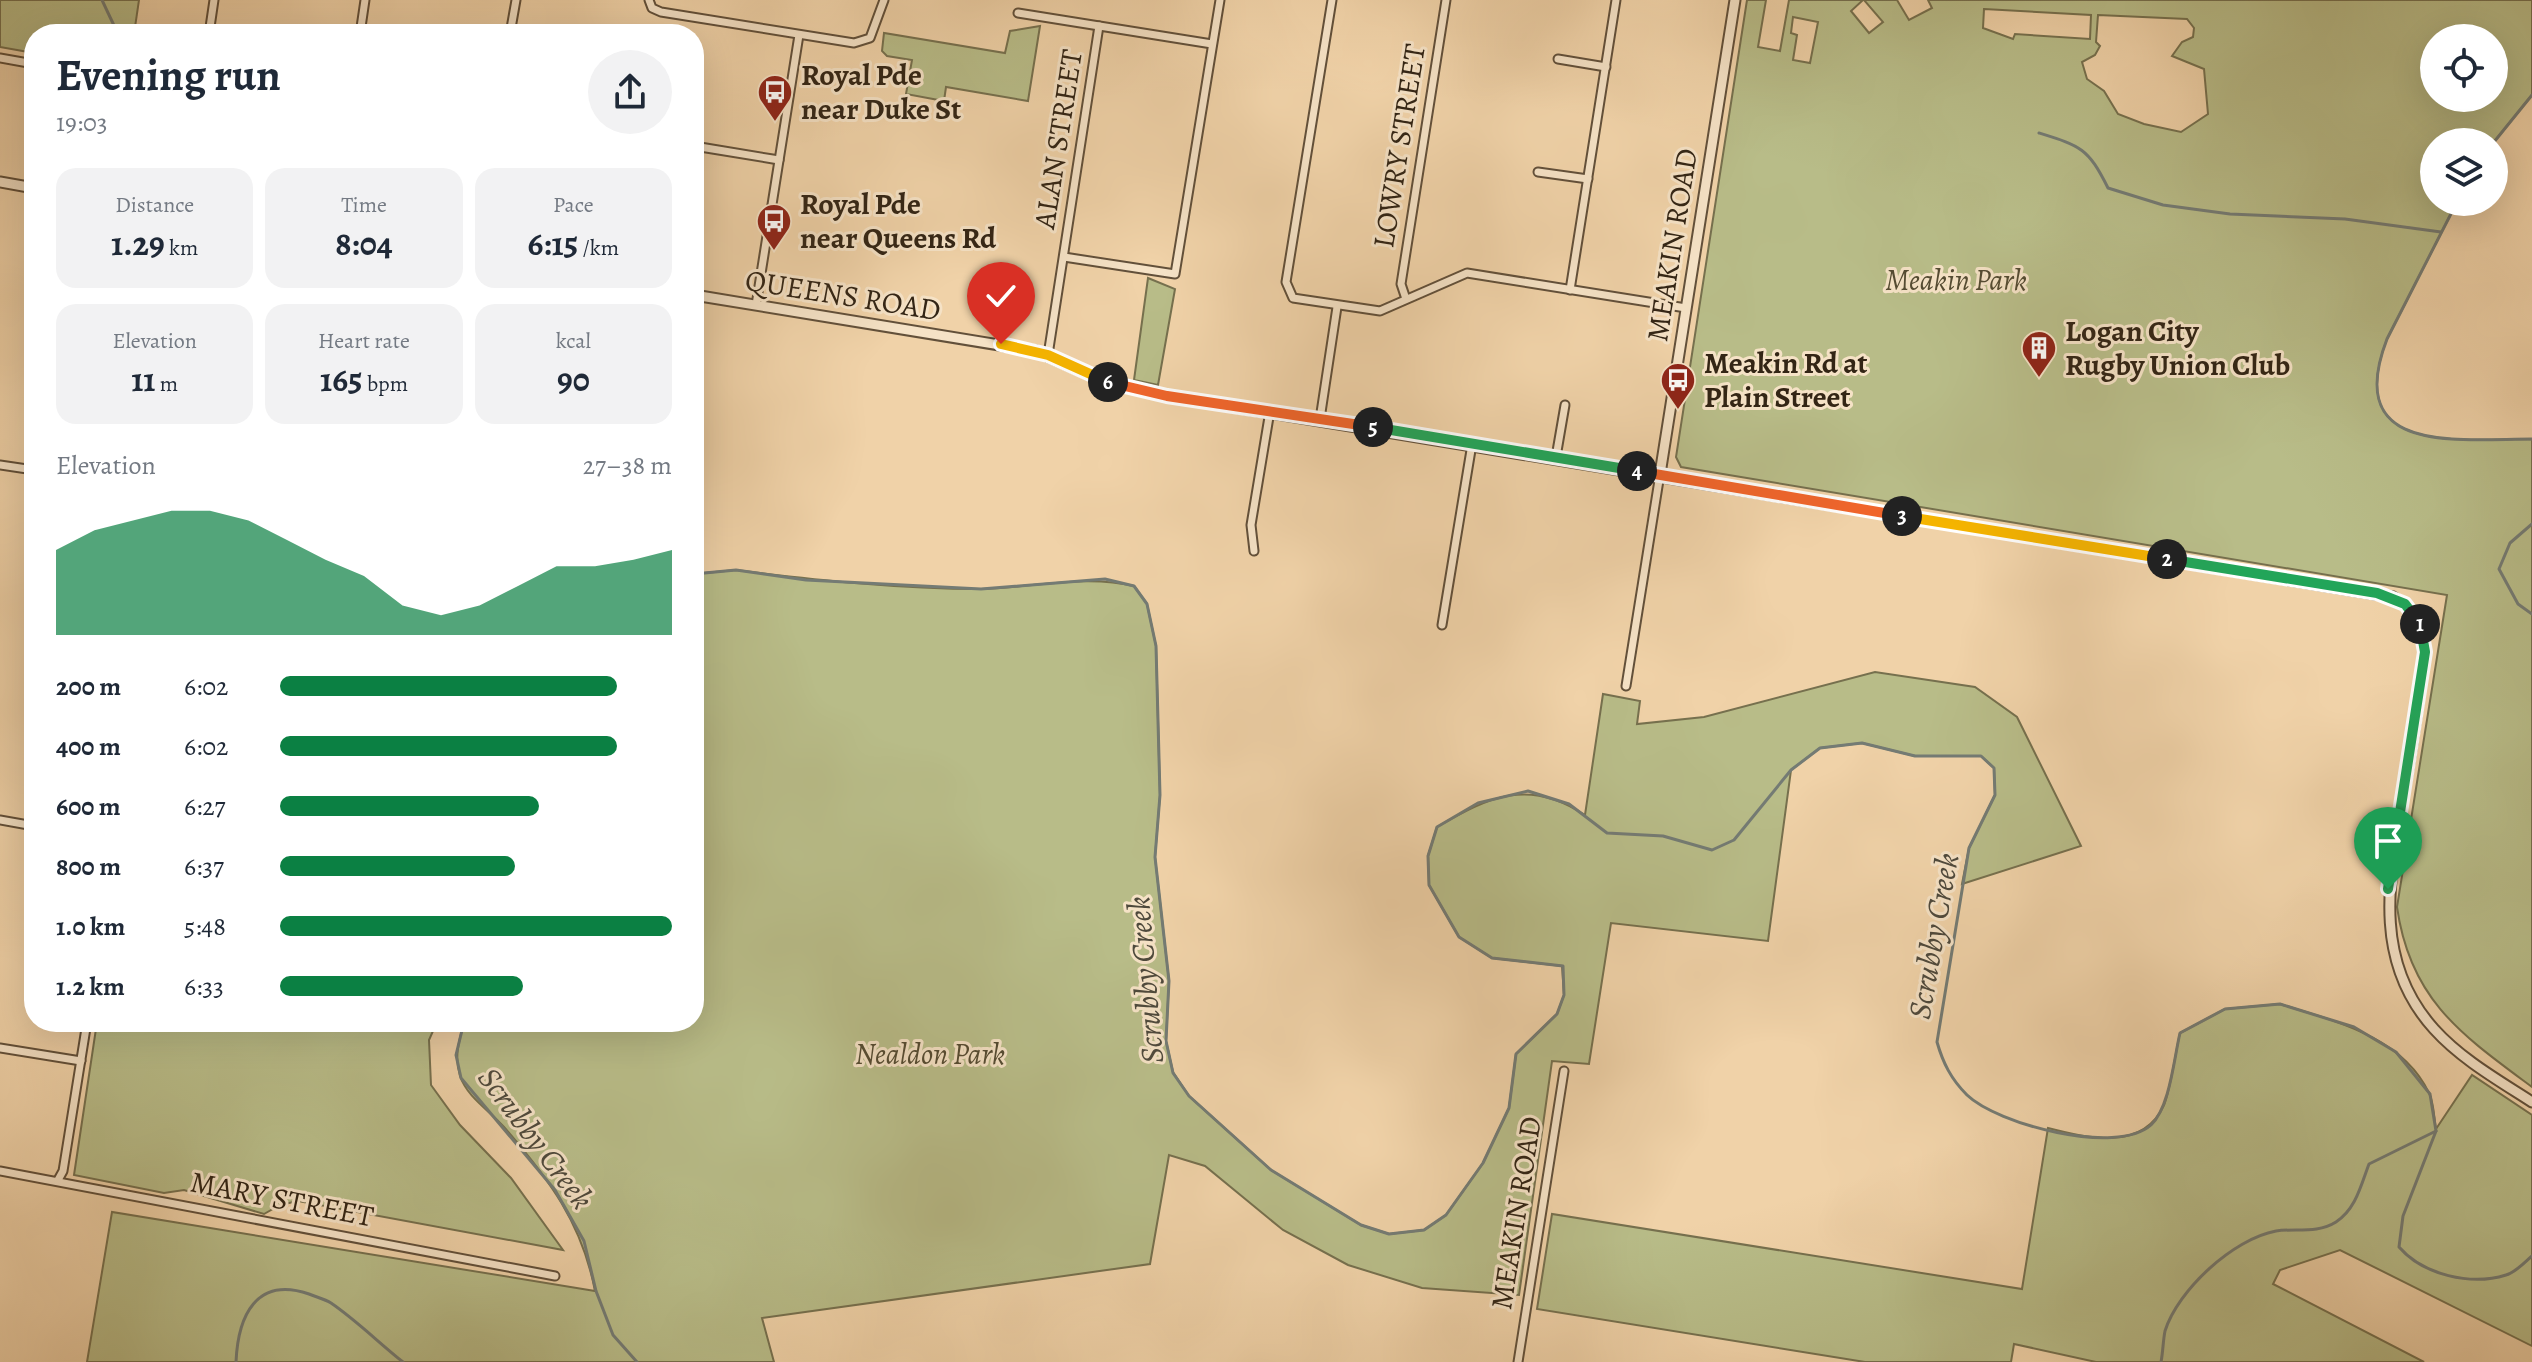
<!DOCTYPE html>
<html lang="en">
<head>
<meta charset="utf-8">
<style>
  :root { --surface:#fff; --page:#f2f2f3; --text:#1f2937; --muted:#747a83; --accent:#0b8043 }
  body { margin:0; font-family:Alegreya,serif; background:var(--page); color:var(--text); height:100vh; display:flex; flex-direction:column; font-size:30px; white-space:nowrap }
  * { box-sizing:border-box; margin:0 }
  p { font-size:26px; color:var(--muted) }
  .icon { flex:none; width:44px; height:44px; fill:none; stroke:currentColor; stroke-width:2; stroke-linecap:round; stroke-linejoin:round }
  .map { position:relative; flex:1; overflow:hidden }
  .details { position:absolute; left:24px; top:24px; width:680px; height:1008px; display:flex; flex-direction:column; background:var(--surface); border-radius:32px; box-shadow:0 8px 32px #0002 }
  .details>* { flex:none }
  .fabs { position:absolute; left:2420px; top:24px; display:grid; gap:16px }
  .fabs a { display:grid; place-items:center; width:88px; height:88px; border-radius:50%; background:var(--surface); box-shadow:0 8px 32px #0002; font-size:40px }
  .pin { position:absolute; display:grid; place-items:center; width:68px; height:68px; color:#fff; margin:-82px -34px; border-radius:50% 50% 50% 0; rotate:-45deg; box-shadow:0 0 8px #0007 }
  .pin .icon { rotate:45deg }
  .km { position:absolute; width:40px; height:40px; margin:-20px; border-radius:50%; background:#222; color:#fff; font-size:22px; line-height:40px; text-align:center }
  .round { display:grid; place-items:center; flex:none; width:84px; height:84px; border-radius:42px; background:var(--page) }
  .summary { display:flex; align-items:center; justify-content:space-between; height:136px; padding:0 32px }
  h1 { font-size:44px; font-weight:700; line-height:60px }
  .stats { display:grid; grid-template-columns:repeat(3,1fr); gap:12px; height:136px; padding:8px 32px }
  .stats div { display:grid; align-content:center; border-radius:20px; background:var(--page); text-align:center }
  .stats b { font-size:34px; font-weight:700 }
  .stats small { font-size:22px; font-weight:400 }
  .stats p { font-size:22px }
  .chart { height:224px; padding:16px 32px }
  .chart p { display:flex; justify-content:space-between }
  .chart svg { width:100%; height:144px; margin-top:8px; fill:var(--accent); opacity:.7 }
  ul { padding:0 32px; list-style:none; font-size:26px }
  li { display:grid; grid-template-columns:128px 96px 1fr; align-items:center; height:60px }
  li i { height:20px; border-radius:10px; background:var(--accent) }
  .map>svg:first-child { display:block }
</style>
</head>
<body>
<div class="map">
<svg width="2532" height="1362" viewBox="0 0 2532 1362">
  <rect width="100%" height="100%" fill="#f0d2a8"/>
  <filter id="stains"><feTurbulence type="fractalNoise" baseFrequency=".0025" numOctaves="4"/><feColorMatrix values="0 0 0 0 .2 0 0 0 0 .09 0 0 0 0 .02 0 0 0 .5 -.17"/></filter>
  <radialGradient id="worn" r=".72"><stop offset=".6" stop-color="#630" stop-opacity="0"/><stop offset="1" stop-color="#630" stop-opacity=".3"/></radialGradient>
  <!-- green -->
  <g fill="#b8bc88" stroke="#76704e" stroke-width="2" fill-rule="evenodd">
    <polygon points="0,0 139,0 134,34 34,34 34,53 0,47"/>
    <path d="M1747,0H1766L1758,47L1780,51L1789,0H1863L1851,11L1869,33L1883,22L1864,0H1897L1909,20L1932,8L1928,0H2532V95L2494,142H2434V202H2457L2387,339C2342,456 2458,439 2532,439V1087C2462,1035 2410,1000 2397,907L2447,595L1681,467L1676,457ZM1984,9L2091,15L2090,39L2015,34L2013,39L1983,28ZM2098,15L2187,19L2194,28L2193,37L2182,42L2172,56L2204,69L2208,114L2181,132L2144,124L2118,114L2104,91L2087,79L2082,62L2095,55L2100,46L2096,42ZM1793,17L1818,22L1810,63L1793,60L1797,35L1791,33ZM2434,38H2494V98H2434Z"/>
    <polygon points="1040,26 1028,101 946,87 944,101 906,94 912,60 887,56 882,51 884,33 1005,53 1010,31"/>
    <polygon points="1148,278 1175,289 1158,385 1134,380"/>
    <path d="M736,570C817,580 899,589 981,589C1032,588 1084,574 1134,586L1147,604L1156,646L1160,795L1155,857L1169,981L1166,1041L1173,1072L1189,1096L1271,1170L1361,1225L1389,1234L1424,1230L1446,1215L1483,1163L1509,1108L1516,1054L1557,1014L1564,995L1562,966L1492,958L1459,937L1429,885L1428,856L1437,827C1490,796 1529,778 1585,815L1603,694L1640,701L1637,724L1704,717L1875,672L1975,687L2017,717L2081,846L1962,884L1969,848L1995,795L1994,768L1981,756H1915L1862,743L1820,748L1791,770L1768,941L1611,923L1589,1064L1552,1061L1519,1295L1422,1288L1348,1265L1283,1230L1205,1166L1169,1155L1150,1264L762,1318L774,1362H87L112,1212L595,1291C582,1223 549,1179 504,1127C490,1111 467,1097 460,1076C454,1057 459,1041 464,1022H694V574Z"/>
    <path d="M2280,1004C2334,1021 2402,1036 2429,1093C2434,1103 2434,1118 2436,1129L2472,1075L2532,1115V1346L2340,1250L2280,1270L2273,1284L2424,1362H2096L2014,1344L2011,1362H1865L1537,1309L1552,1214L2022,1289L2048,1128C2087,1138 2143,1152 2164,1105C2170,1092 2176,1050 2180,1033L2225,1009Z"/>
    <polygon points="97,1022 437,1022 429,1040 431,1085 460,1125 511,1178 563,1250 298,1201 280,1205 264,1214 184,1190 164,1193 74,1175"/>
  </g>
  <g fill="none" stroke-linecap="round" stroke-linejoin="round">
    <!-- stream -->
    <g stroke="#747b74" stroke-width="3">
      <polyline points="102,0 118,34"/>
      <path d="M2039,133C2081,146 2088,148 2108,188L2163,205L2230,214L2345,219L2441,232"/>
      <polyline points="2494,142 2532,95"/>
      <path d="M2457,202L2387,339C2342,456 2458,439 2532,439"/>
      <polyline points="2532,524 2510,543 2499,569 2518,604 2532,614"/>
      <path d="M694,574L736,570L806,580L981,589L1105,579L1134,586L1147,604L1156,646L1160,795L1155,857L1169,981L1166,1041L1173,1073L1189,1096L1271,1170L1361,1225L1389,1234L1424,1230L1446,1215L1483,1163L1509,1108L1516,1054L1557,1014L1564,995L1563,966L1492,958L1459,937L1429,885L1428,856L1437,827L1478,803L1528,791L1569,804L1607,833L1663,836L1712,850L1734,840L1791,770L1820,748L1862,743L1915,756H1981L1994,768L1995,795L1969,848L1937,1042C1943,1063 1951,1079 1967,1095C1997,1124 2116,1156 2151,1125C2170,1107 2174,1058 2180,1033L2225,1009L2280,1004L2354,1027L2396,1052L2430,1094L2436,1131L2403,1216L2399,1247C2423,1275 2471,1286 2506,1275C2515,1273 2525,1262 2532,1256"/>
      <polyline points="464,1022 456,1055 461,1078 555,1190 584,1241 596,1291 613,1335 637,1362"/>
      <path d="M236,1362C238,1316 256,1276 309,1294C316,1297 325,1299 331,1303C356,1320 379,1343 403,1362"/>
      <path d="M2161,1362C2163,1352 2163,1341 2165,1331C2178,1290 2233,1239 2276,1231C2296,1228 2317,1234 2336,1222C2356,1209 2361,1185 2369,1164L2436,1131"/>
    </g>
    <!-- minor casing -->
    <g stroke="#62503a" stroke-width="11">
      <g id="minor">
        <polyline points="649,0 652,8 661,12 854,43 870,38 884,0"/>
        <polyline points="1332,0 1286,282 1293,298 1380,311 1467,273 1686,308"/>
        <polyline points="1018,13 1212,44"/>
        <polyline points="209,34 214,0"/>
        <polyline points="360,34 365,0"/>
        <polyline points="510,34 516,0"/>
        <polyline points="0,58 34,64"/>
        <polyline points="1558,59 1606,67"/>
        <polyline points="694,146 779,160"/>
        <polyline points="1538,172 1588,179"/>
        <polyline points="1064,257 1175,274 1220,0"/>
        <polyline points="1570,290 1616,0"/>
        <polyline points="1406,299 1401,284 1446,0"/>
        <polyline points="756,305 799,35"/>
        <polyline points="1048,355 1099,26"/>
        <polyline points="1320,419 1337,307"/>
        <polyline points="1556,457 1565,405"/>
        <polyline points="0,465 34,470"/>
        <polyline points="1254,551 1251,525 1270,411"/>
        <polyline points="1442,625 1472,444"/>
        <polyline points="1626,686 1660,474"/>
        <polyline points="0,820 34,826"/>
        <polyline points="0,1048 81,1061"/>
        <polyline points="0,1171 555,1276"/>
        <polyline points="58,1180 63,1171 87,1022"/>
        <polyline points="1518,1362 1564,1071"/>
      </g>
    </g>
    <!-- tertiary casing -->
    <g stroke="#62503a" stroke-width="13">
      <g id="tertiary">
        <polyline points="0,182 34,188"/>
        <path d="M694,295L1036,351L1111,384L1167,396L2393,597C2415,610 2425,627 2425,652C2419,696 2413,741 2405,785C2391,871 2369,957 2434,1029C2461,1059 2498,1080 2532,1102"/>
        <polyline points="1660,474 1735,0"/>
      </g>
    </g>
    <!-- minor -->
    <use href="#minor" stroke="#f5e2c6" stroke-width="7"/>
    <!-- tertiary -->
    <use href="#tertiary" stroke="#f5e2c6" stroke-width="9"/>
  </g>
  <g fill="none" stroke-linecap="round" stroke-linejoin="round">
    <!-- split-1 casing -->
    <g stroke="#fff" stroke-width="16">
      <polyline id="split-1" points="2388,889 2425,652 2420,624"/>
    </g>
    <!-- split-2 casing -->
    <g stroke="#fff" stroke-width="16">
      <polyline id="split-2" points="2167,559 2377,593 2405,604 2420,624"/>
    </g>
    <!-- split-3 casing -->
    <g stroke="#fff" stroke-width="16">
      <polyline id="split-3" points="1902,516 2167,559"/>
    </g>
    <!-- split-4 casing -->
    <g stroke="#fff" stroke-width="16">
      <polyline id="split-4" points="1637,471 1902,516"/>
    </g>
    <!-- split-5 casing -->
    <g stroke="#fff" stroke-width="16">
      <polyline id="split-5" points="1373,427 1637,471"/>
    </g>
    <!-- split-6 casing -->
    <g stroke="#fff" stroke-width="16">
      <polyline id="split-6" points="1108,382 1167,396 1373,427"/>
    </g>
    <!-- split-7 casing -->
    <g stroke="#fff" stroke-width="16">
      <polyline id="split-7" points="1001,344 1048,355 1108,382"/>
    </g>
    <!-- split-1 -->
    <use href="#split-1" stroke="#22a559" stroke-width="10"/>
    <!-- split-2 -->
    <use href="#split-2" stroke="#22a559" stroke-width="10"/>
    <!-- split-3 -->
    <use href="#split-3" stroke="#f5b400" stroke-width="10"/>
    <!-- split-4 -->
    <use href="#split-4" stroke="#f0652b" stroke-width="10"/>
    <!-- split-5 -->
    <use href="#split-5" stroke="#22a559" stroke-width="10"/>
    <!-- split-6 -->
    <use href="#split-6" stroke="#f0652b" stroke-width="10"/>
    <!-- split-7 -->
    <use href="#split-7" stroke="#f5b400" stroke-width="10"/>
  </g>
  <!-- icons -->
  <defs>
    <g id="bus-pin" transform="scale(1.8)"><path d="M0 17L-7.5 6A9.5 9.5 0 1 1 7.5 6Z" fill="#8f2418" stroke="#f5e2c6"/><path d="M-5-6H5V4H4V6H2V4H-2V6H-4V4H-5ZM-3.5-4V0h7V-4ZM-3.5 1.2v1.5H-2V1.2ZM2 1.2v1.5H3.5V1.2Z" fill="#fff"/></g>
    <g id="building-pin" transform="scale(1.8)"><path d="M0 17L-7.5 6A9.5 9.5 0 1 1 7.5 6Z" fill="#8f2418" stroke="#f5e2c6"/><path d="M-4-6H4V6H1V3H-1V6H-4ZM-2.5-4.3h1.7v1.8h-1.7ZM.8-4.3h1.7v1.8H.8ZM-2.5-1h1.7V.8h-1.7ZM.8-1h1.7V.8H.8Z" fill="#fff"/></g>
  </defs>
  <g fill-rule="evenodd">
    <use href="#bus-pin" x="775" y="92"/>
    <use href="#bus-pin" x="774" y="221"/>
    <use href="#building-pin" x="2039" y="348"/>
    <use href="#bus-pin" x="1678" y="380"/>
  </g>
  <g text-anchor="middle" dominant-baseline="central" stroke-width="6" stroke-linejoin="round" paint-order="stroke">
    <!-- poi labels -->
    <g font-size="30" font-weight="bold" fill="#332515" stroke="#f5e2c6" text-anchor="start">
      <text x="801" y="75">Royal Pde<tspan x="801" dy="34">near Duke St</tspan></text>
      <text x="800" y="204">Royal Pde<tspan x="800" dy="34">near Queens Rd</tspan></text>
      <text x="2065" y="331">Logan City<tspan x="2065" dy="34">Rugby Union Club</tspan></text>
      <text x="1704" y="363">Meakin Rd at<tspan x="1704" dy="34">Plain Street</tspan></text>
    </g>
    <!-- street labels -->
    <g font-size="30" fill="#332515" stroke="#f5e2c6">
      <text transform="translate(1058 139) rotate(-81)">ALAN STREET</text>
      <text transform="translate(1399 146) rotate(-81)">LOWRY STREET</text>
      <text transform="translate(1672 245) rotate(-81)">MEAKIN ROAD</text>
      <text transform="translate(843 295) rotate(9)">QUEENS ROAD</text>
      <text transform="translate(282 1199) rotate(11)">MARY STREET</text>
      <text transform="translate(1516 1213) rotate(-81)">MEAKIN ROAD</text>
    </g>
    <!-- park labels -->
    <g font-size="30" font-style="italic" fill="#544b32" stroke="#f5e2c6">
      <text x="1956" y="280">Meakin Park</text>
      <text x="930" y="1054">Nealdon Park</text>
    </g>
    <!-- water labels -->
    <g font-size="32" font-style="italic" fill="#4e493c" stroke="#f5e2c6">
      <text transform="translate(1933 936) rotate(-80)">Scrubby Creek</text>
      <text transform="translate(1145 980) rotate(-95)">Scrubby Creek</text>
      <text transform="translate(536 1138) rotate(53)">Scrubby Creek</text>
    </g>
  </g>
  <rect width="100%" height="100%" filter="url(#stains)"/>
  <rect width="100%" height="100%" fill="url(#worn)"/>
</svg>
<div class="fabs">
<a><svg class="icon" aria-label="locate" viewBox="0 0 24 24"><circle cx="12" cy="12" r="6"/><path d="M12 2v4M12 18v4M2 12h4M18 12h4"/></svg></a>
<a><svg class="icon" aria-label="layers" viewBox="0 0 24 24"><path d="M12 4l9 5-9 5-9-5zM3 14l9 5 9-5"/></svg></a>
</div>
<div class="pin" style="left:2388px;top:889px;background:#1e9e55"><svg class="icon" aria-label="arrive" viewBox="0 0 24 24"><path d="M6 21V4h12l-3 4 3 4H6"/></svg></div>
<div class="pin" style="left:1001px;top:344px;background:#d93025"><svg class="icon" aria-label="check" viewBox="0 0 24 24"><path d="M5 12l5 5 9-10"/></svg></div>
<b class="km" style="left:2420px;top:624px">1</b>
<b class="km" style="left:2167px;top:559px">2</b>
<b class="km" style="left:1902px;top:516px">3</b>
<b class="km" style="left:1637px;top:471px">4</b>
<b class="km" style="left:1373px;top:427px">5</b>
<b class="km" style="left:1108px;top:382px">6</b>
<section class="details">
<div class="summary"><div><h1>Evening run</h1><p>19:03</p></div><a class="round"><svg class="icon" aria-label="share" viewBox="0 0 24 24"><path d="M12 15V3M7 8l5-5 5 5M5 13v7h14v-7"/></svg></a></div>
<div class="stats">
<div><p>Distance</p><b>1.29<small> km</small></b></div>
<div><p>Time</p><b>8:04</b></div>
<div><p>Pace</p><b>6:15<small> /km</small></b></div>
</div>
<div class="stats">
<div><p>Elevation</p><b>11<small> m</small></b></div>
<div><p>Heart rate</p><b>165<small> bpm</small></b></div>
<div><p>kcal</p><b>90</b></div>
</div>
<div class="chart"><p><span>Elevation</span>27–38 m</p>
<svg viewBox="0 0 160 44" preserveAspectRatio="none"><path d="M0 44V18L10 12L20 9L30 6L40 6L50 9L60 15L70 21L80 26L90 35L100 38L110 35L120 29L130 23L140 23L150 21L160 18V44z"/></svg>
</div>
<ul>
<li><b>200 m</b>6:02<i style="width:86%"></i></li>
<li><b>400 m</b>6:02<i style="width:86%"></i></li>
<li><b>600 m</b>6:27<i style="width:66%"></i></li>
<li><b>800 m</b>6:37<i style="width:60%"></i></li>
<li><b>1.0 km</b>5:48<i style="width:100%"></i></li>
<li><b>1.2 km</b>6:33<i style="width:62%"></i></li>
</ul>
</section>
</div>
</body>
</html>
